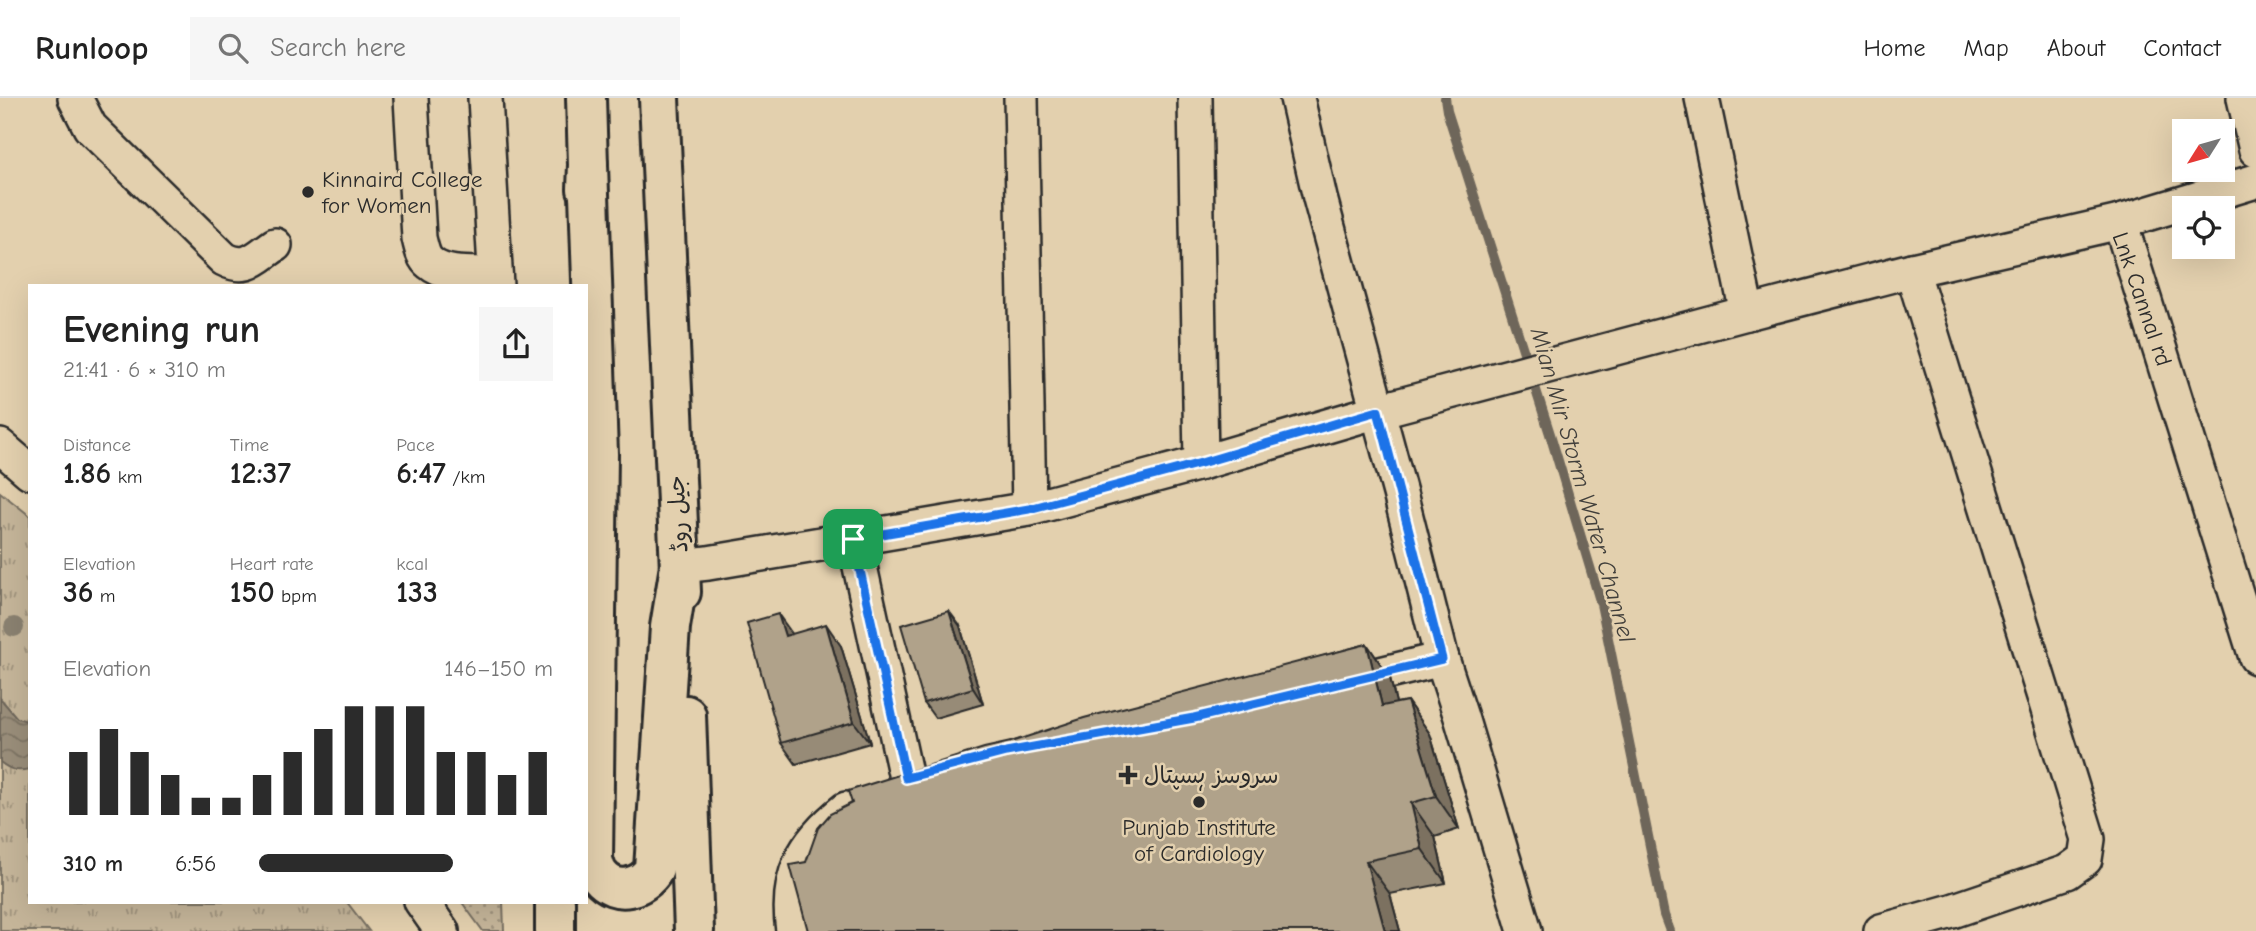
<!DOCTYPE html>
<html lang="en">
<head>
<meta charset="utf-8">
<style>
  :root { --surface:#fff; --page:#f6f6f6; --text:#222; --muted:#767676; --line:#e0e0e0; --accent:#2b2b2b }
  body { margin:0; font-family:"Comic Neue","Playpen Sans Arabic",sans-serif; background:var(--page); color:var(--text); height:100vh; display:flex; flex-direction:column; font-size:26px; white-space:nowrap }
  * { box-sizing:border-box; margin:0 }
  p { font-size:23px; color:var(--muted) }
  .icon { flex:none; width:38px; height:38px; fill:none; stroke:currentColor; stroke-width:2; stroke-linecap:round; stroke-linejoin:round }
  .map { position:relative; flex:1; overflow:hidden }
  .drawer { position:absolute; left:28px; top:186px; width:560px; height:620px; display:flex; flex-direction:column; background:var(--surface); border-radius:0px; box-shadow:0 7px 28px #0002 }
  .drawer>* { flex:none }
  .needle { width:46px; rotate:233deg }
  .tools { position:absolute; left:2172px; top:21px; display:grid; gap:14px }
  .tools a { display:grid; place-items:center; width:63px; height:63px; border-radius:0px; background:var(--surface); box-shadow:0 7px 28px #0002; font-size:35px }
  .pin { position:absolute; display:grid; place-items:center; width:60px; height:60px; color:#fff; margin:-30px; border-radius:14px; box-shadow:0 4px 10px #0006 }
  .round { display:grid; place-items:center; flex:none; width:74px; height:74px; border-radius:0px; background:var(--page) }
  .overview { display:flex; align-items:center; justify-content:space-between; height:119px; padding:0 35px }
  h1 { font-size:38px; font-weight:600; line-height:52px }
  .figures { display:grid; grid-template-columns:repeat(3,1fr); gap:10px; height:119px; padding:7px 35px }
  .figures div { display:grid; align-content:center }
  .figures b { font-size:30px; font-weight:600 }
  .figures small { font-size:19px; font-weight:400 }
  .figures p { font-size:19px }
  .chart { height:196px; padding:14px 35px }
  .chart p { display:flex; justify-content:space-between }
  .chart svg { width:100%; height:126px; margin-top:7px; stroke:var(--accent); stroke-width:6 }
  ul { padding:0 35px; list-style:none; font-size:23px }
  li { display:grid; grid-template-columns:112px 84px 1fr; align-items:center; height:52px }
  li i { height:18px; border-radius:9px; background:var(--accent) }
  header { display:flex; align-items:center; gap:42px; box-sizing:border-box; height:98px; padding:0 35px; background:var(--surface); border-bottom:2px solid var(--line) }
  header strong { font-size:33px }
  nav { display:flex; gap:38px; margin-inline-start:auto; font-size:24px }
  .search { width:490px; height:63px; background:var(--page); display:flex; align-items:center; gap:18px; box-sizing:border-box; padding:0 24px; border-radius:0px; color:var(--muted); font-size:26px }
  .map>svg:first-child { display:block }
</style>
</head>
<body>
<header>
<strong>Runloop</strong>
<div class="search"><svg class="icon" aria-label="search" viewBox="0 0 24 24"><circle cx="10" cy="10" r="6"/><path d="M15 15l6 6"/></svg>Search here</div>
<nav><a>Home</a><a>Map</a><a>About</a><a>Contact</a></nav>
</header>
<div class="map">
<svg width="2256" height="833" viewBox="0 0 2256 833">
  <defs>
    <pattern id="grass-dots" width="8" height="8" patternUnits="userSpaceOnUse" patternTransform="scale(1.75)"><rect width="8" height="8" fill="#c5b599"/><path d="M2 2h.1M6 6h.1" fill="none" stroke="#a0937d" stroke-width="1.8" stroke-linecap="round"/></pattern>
    <pattern id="park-tufts" width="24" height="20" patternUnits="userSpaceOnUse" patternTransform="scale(1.75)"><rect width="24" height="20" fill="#c5b599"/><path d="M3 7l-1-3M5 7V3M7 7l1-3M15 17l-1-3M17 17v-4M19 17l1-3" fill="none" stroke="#a0937d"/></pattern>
    <pattern id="water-waves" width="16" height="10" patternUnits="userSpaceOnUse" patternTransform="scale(1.75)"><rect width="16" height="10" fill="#9a8e7a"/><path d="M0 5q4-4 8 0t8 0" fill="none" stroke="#7e7464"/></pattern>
  </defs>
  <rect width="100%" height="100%" fill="#e3d0ae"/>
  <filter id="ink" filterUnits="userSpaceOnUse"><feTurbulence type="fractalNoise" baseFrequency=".0143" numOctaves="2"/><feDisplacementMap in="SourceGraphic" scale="14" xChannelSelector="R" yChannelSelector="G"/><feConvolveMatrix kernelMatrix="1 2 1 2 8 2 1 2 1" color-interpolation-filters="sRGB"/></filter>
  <g filter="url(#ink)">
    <!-- grass -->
    <polygon fill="url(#grass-dots)" stroke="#787062" stroke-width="2" points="461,803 503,803 504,833 483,833"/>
    <!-- park -->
    <polygon fill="url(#park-tufts)" stroke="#787062" stroke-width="2" points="0,394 30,418 30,803 346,803 369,833 0,833"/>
    <!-- water -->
    <path fill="url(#water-waves)" stroke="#6e665a" stroke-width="2" d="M0,600L17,620L30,624V671C17,674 10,672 0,664Z"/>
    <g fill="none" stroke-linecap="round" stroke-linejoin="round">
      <!-- stream -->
      <polyline stroke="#6e665a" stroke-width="10" points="1445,0 1447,13 1550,336 1601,506 1664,817 1670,833"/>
      <!-- minor casing -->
      <g stroke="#2b2b2b" stroke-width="38">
        <g id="minor">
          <path d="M75,0L90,29L224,161C247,173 256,160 275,147"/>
          <path d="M411,0L419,140C421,148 423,160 430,165C446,179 475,175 495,176"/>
          <polyline points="485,0 496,187"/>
          <polyline points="1021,0 1029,411"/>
          <polyline points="1195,0 1201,365"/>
          <polyline points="1297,0 1320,100 1400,395 1442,561 1461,619 1525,833"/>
          <polyline points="1702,0 1747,215"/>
          <polyline points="2244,0 2256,52"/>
          <polyline points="2120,124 2256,83"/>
          <polyline points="0,348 30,374"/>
          <polyline points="854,441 906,680"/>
          <polyline points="680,468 708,465 1029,411 1201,365 1378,313 1747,215 1912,172 2120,124 2256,559"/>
          <polyline points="1343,585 1442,561"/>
          <polyline points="421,803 442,833"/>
          <path d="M793,833C785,778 803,745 846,711"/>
          <polyline points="1881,833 1952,813 2067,774 2085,761 2088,741 1912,172"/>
        </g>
      </g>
      <!-- major casing -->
      <g stroke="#2b2b2b" stroke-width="44">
        <g id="major">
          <polyline points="586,0 588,67 587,91"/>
          <polyline points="659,0 681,494"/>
          <path d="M588,67L598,356L593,762C595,768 596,774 600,778C616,798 643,790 654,771L670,529L680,468"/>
          <polyline points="686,617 694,833"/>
          <polyline points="555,833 555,803"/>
        </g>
      </g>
      <!-- minor -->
      <use href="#minor" stroke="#e3d0ae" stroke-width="33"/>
      <!-- major -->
      <use href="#major" stroke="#e3d0ae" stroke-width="38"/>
    </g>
    <!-- trees -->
    <circle fill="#8a816f" cx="14" cy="529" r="10"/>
    <!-- wall -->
    <g fill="#978b77" stroke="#2b2b2b" stroke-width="2">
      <polygon points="960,528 983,606 935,620 924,605"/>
      <polygon points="792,536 841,548 870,645 796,666 781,645"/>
      <polygon points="1367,546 1390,580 1396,605 1407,603 1430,636 1459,731 1435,739 1446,785 1390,796 1400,833 808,833 806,764 1011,644"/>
    </g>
    <!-- shaded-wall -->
    <g fill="#7b7161" stroke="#2b2b2b" stroke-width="2">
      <polygon points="949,513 960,528 983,606 973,590"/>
      <polygon points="778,516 793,537 785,538"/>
      <polygon points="826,526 841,548 870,645 854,624"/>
      <polygon points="1367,546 1390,580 1405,642 1382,608"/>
      <polygon points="1407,603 1430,636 1459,731 1436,698"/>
      <polygon points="1411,705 1435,739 1446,785 1422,751"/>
      <polygon points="1366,763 1390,796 1400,833 1385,833"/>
    </g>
    <!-- building -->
    <g fill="#b0a28a" stroke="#2b2b2b" stroke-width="2">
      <polygon points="949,513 973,590 924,605 901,527"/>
      <polygon points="778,516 785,538 826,526 854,624 781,645 747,525"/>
      <polygon points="1367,546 1382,608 1407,603 1436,698 1411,705 1422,751 1366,763 1385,833 808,833 790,767 806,764 818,730 830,716 852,705 848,693 984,650 1011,644 1084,620"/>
    </g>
  </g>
  <g fill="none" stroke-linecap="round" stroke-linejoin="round" filter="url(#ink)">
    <!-- route casing -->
    <g stroke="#fff" stroke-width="14">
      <polygon id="route" points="1378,313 1442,561 1194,620 1006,654 906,680 853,441 1029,411 1201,365"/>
    </g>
    <!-- route -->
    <use href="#route" stroke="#1a73e8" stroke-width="9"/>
  </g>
  <!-- markers -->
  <g fill="#2b2b2b" stroke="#e3d0ae" stroke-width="2.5">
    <circle cx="308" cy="94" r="7"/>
    <path d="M1124.5 666.5h7v7h7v7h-7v7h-7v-7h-7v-7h7z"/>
    <circle cx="1199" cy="704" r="7"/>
  </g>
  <g text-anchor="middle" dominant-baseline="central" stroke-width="5" stroke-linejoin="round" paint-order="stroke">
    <!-- poi labels -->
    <g font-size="23" fill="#2b2b2b" stroke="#e3d0ae" text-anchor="start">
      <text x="322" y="81">Kinnaird College<tspan x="322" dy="26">for Women</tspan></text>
      <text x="1144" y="677">سروسز ہسپتال</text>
      <text x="1199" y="729" text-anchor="middle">Punjab Institute<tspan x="1199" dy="26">of Cardiology</tspan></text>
    </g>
    <!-- street labels -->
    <g font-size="23" fill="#2b2b2b" stroke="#e3d0ae">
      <text transform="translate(2142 201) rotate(71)">Lnk Cannal rd</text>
      <text transform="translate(678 416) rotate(-93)">جیل روڈ</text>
    </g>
    <!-- water labels -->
    <g font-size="24" font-style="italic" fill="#413f3b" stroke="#e3d0ae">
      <text transform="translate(1583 387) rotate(74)">Mian Mir Storm Water Channel</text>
    </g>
  </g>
</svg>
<div class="tools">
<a><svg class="needle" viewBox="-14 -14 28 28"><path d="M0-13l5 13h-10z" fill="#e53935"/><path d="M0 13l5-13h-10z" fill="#767676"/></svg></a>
<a><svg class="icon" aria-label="locate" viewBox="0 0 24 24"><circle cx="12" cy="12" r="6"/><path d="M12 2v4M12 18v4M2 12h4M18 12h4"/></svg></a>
</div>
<div class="pin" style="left:853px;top:441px;background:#1e9e55"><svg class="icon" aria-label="arrive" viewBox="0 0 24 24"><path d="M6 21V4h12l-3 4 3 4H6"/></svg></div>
<section class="drawer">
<div class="overview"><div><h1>Evening run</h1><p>21:41 · 6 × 310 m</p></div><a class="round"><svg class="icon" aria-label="share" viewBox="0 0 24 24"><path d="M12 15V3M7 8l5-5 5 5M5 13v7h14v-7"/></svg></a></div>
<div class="figures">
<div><p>Distance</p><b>1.86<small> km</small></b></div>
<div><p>Time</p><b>12:37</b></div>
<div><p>Pace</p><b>6:47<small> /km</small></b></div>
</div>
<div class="figures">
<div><p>Elevation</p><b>36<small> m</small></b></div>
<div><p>Heart rate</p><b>150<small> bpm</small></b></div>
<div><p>kcal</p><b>133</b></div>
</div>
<div class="chart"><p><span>Elevation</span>146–150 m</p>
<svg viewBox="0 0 160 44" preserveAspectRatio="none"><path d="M5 44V22M15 44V14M25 44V22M35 44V30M45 44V38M55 44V38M65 44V30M75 44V22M85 44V14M95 44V6M105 44V6M115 44V6M125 44V22M135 44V22M145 44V30M155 44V22"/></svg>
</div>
<ul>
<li><b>310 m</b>6:56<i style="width:66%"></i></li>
</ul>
</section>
</div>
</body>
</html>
